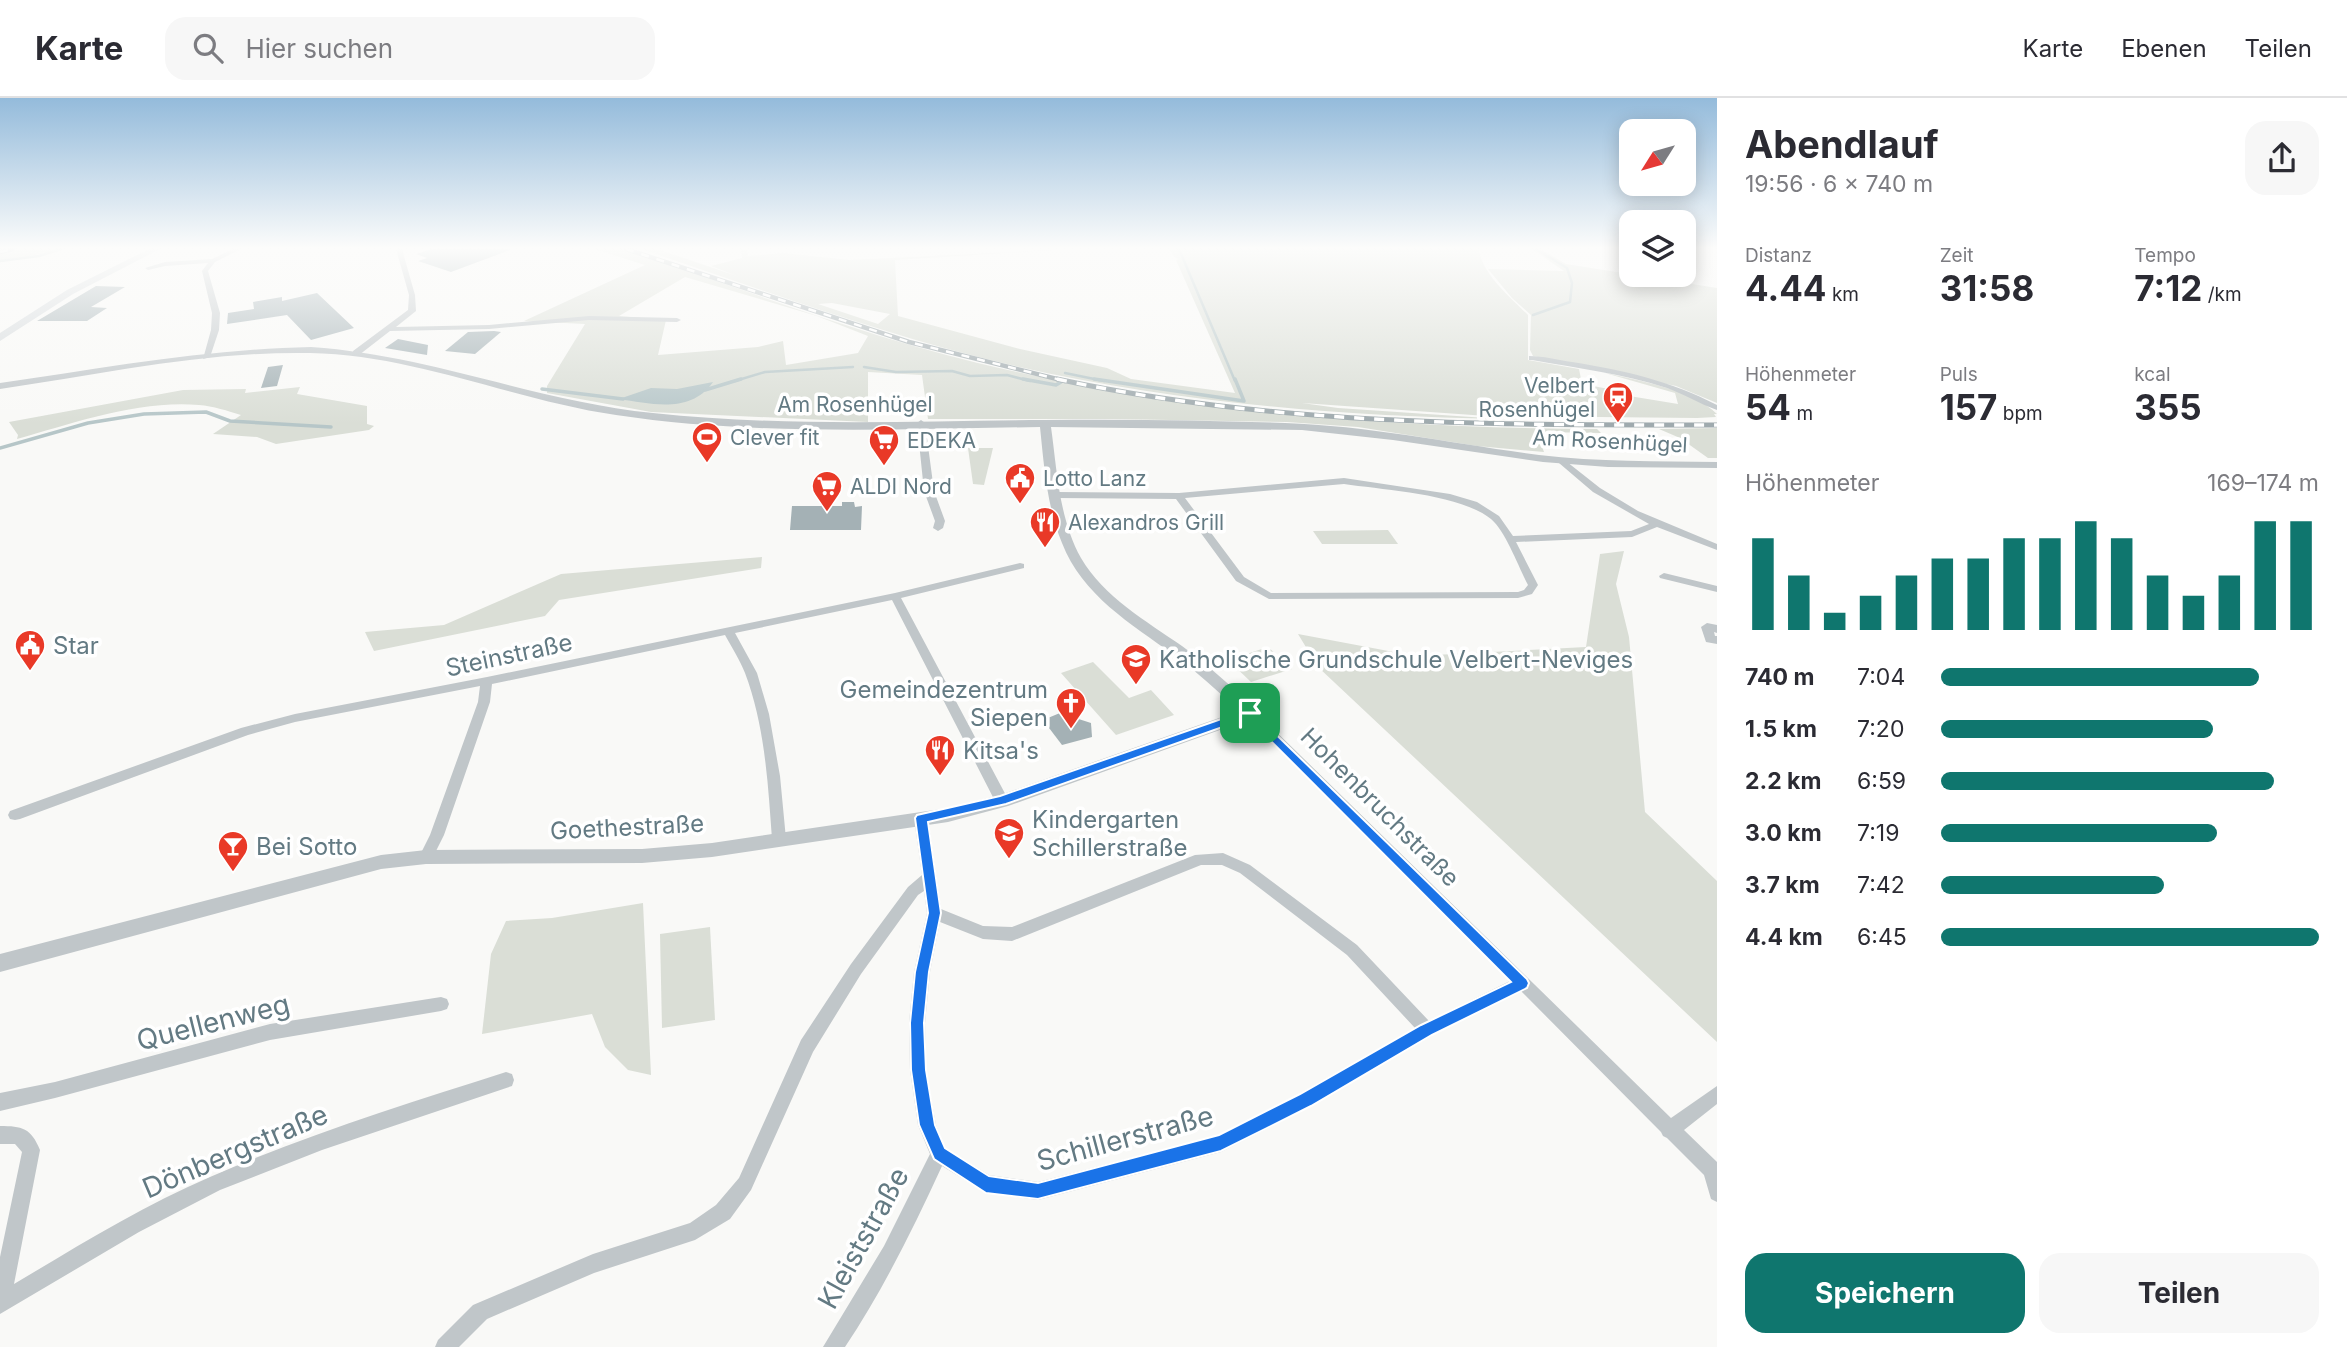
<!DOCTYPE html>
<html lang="de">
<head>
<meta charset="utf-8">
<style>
  :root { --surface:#fff; --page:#f7f7f7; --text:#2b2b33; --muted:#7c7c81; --line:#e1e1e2; --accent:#0f766e }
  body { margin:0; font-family:Inter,sans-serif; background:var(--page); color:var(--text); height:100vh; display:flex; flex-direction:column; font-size:26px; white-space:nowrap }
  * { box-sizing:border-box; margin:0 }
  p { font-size:23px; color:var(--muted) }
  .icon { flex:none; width:38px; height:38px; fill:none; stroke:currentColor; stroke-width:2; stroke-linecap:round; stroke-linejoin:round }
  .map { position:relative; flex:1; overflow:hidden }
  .drawer { display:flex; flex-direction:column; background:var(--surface); width:630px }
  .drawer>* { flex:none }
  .needle { width:46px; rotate:233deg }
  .buttons { position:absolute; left:1619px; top:21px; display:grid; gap:14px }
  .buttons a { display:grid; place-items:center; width:77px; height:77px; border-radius:14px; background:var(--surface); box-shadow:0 4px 18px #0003; font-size:35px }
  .pin { position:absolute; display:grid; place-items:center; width:60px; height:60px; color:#fff; margin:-30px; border-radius:14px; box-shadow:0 4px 10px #0006 }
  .round { display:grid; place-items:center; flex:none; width:74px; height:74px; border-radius:21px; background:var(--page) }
  .headline { display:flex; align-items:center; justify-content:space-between; height:119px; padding:0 28px }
  h1 { font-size:38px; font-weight:700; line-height:52px }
  .stats { display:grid; grid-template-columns:repeat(3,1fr); gap:10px; height:119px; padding:7px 28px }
  .stats div { display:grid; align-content:center }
  .stats b { font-size:35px; font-weight:700 }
  .stats small { font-size:19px; font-weight:400 }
  .stats p { font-size:19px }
  .chart { height:196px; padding:14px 28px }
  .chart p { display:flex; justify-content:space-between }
  .chart svg { width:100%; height:126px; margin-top:7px; stroke:var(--accent); stroke-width:6 }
  .cta { display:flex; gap:14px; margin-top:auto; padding:14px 28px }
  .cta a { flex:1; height:80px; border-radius:21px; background:var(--accent); color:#fff; font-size:28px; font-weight:700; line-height:80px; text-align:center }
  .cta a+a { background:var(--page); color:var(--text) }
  ul { padding:0 28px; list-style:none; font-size:23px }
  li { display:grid; grid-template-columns:112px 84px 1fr; align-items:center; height:52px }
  li i { height:18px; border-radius:9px; background:var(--accent) }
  header { display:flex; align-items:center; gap:42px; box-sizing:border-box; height:98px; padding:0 35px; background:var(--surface); border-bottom:2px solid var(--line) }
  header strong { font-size:33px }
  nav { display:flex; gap:38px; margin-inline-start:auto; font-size:24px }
  .search { width:490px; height:63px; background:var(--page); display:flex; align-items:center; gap:18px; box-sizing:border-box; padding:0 24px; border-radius:21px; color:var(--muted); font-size:26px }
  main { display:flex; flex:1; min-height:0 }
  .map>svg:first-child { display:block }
</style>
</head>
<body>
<header>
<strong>Karte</strong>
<div class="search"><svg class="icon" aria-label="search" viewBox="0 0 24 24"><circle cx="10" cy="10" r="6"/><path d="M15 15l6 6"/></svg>Hier suchen</div>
<nav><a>Karte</a><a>Ebenen</a><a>Teilen</a></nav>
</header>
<main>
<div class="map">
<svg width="1717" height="1249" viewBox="0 0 1717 1249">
  <rect width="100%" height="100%" fill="#f9f9f7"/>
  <!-- green -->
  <g fill="#daded6" fill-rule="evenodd">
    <polygon points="19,151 65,151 0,164 0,155"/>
    <path d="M594,151H624C751,194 877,243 1008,272C1201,315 1399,330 1597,331L1601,335L1537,334L1544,354L1477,348L1358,329L1287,324L1112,321H928L922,277L868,274V324L651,314L547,295V288L585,226L524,223L645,167ZM685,179L817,218L868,238L858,255L786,267L783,243L758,249L658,257L666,222L619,218Z"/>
    <path d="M641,151H657L737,178L711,168L742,160L741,151H747L748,158L784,155L849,162L1072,151L895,162L898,218L1020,251L1107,270L1131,281L1235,295L1176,162L1179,161L1174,159L1170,151H1479C1481,175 1512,201 1528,217V262L1579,271L1582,286L1609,291L1611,295L1678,306L1675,295L1605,275C1637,282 1694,292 1717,316H1714L1716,319L1697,320L1487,318L1302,305L1338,310L1501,321C1337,318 1172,304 1011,267C885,238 764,192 641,151ZM832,205L890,216L878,226L818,206Z"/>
    <polygon points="1532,151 1541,151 1566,166 1717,190 1717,305 1676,288 1533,258 1530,252 1531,217 1512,200 1488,171 1564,173"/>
    <path d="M300,289L297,296L367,308V326L374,328L369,332L276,346L257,339L213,336L241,317C228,313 213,308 199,307C137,302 75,325 17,341L18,337L9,324L183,292L246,291L245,295Z"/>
    <polygon points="1717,330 1717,360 1708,360 1680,340 1659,331"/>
    <polygon points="968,350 993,350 984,387 973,386"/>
    <polygon points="1388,432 1398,446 1322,446 1313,433"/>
    <polygon points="1624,453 1616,486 1629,539 1645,714 1717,783 1717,944 1318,569 1298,536 1415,558 1586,549 1600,456"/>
    <polygon points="762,459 761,470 559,502 545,518 374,553 365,534 444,527 561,476"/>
    <polygon points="1268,549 1292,571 1251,584 1228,562"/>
    <polygon points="1093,564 1129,600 1151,592 1174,617 1116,637 1061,575"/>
    <polygon points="643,805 651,977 628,972 605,949 592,916 482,936 491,856 506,823 552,820"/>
    <polygon points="710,829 715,922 662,930 660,836"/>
  </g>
  <!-- water -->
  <path fill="#b6c6c8" d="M713,284C691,316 652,306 619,301L651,290L677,291Z"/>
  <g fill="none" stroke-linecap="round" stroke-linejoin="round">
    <!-- stream-far1 -->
    <g stroke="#b6c6c8" stroke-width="2.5">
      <polyline points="1179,151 1235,283"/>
      <polyline points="0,163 39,158 61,151"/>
      <polyline points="1533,217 1570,204 1572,185 1567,170 1536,151"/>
      <polyline points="864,269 896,274 952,273 970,278 1007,277 1030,283"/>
      <polyline points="1065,275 1104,283"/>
      <polyline points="735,283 765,274 853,269"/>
    </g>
    <!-- stream -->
    <g stroke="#b6c6c8" stroke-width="3.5">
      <polyline points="1023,281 1056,287 1061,284"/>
      <polyline points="1094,281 1244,303 1235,281"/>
      <polyline points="542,291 623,301"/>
      <polyline points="705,292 741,281"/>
      <polyline points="0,350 88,325 144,316 206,314 230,323 331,329"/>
    </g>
  </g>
  <!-- building -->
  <g fill="#a4b1b5">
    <polygon points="431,151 510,151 510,152 451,174 418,163 427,160 416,156"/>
    <polygon points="96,188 125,189 91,209 107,210 87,223 37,223"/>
    <polygon points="317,195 354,230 311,242 287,217 227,226 228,215 254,211 253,204 282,199 282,203"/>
    <polygon points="468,234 494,233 501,234 475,256 445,253"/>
    <polygon points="398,241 428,247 427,257 385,250"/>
    <polygon points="283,267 277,288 261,290 268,269"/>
    <polygon points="842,404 854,404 855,409 862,408 861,432 790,432 792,408 842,408"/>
    <polygon points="1060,615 1091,625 1092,639 1062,647 1043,622"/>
  </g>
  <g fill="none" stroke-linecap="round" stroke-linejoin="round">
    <!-- minor -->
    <g fill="#c0c6c9" fill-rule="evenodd">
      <polygon points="233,151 241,151 215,164 208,173 220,215 219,232 210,259 203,261 211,232 212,215 202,173 208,165 165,168 148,172 145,170 165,164 212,161"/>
      <polygon points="396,151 402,151 415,197 416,213 396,229 489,227 589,218 677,220 681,222 677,224 589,222 489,231 390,233 359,257 353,257 353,253 408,212 409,197"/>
      <path d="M1529,258C1543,258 1558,262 1572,264C1623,272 1671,283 1717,307V312C1700,306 1684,296 1667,290C1623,276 1577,270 1532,262H1529Z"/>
      <polygon points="921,322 925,325 934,393 945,423 943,430 938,433 933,430 935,423 924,393 917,325"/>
      <path d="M1562,360L1600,390L1638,413L1717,446V452L1657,429L1632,439L1516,444L1538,487L1532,496L1518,500L1269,501L1236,483L1176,401L1057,400L1052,397L1057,394L1179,395L1344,380L1450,396L1477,404L1499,418L1513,438L1631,433L1649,426L1593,394L1559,365L1558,363ZM1344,386C1384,392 1460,396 1491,421C1506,434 1518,468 1528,487L1524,492L1518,494L1271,495L1244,479L1185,400Z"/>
      <path d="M1020,465L1024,466V470L901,500L1009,703L1007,707H997L892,502L735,535L757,575L769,616L780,678L786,741L784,745L779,747L774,745L772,741C768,686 765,628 745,575C740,562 732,550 725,537L492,586L490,604L444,737L431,763L426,765L421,763L419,759L430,737L478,604L480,588L295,624L248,637L20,721L15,722L10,721L8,717L10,713L241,630L295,616L487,579L895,495Z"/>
      <polygon points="1664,475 1717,488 1717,494 1660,480 1659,478"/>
      <polygon points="1707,525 1717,527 1717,535 1714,534 1715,538 1717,538 1717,546 1706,544 1701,529"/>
      <path d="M1250,611L1254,612L1671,1020L1717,988V1006L1684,1032L1717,1064V1104L1711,1101L1704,1077L1667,1040L1663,1038L1661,1034L1521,893L1433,937L1311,1008L1221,1054L1038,1102L986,1095L942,1068C913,1131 883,1192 845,1249H823L884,1148L930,1056L918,1027L910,972L909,925L914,874L927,815L924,793L918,797L861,876L813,954L751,1092L730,1121L695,1142L594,1175L487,1221L459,1249H435L438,1242L473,1207L593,1156L690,1125L716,1107L739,1080L801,942L851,866L908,789L922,777L914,720L916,716L921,715L926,716L928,720L941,811L983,828L1012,829L1195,757L1223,755L1250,767L1357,847L1429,923L1510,883L1246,618L1244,615ZM1201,767H1222L1240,775L1347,857L1415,930L1299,996L1219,1037L1038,1084L989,1077L945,1050L936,1027L926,972L925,925L930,874L940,824L983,841L1012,843Z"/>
      <polygon points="441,899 447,901 449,906 447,911 441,913 270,942 55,1000 0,1013 0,995 55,984 270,926"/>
      <path d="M506,974L512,976L514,982L512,988L322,1052L220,1092L139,1134L0,1216V1159L22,1054L15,1046H0V1028C22,1028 31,1030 40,1052L14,1186C78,1148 142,1108 210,1079C306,1037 406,1006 506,974Z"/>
    </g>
    <!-- tertiary -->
    <path fill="#c0c6c9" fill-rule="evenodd" d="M311,249C430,257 535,303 653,315C782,329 914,323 1044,322C1124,321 1205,322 1285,325C1371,328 1455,346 1539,357C1598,364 1658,363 1717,364V370L1608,369L1543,364L1393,342L1302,332L1051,329C1057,372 1059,421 1081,460C1104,499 1146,523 1182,548C1208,567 1232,589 1256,611L1258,615L1256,619L1008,708L948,724L712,759L642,765L426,766L381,771L0,874V856L381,757L426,752L642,751L712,745L948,710L1000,697L1239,613C1218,593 1197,574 1174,557C1131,526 1082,497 1062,445C1047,409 1044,368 1040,329C900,331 755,338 616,317C513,302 416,257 310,255C206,253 103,276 0,291V285C104,270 206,251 311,249Z"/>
    <!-- secondary -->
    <polygon fill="#d4d9dc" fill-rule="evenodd" points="149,151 160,151 73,196 0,243 0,235 67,192"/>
    <!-- rail-far1 casing -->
    <g stroke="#9faaae" stroke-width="4.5">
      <g id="rail-far1">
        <polyline points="626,151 909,244 1065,283"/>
        <polyline points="0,154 13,151"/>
      </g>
    </g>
    <!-- rail casing -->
    <g stroke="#9faaae" stroke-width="5">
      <path id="rail" d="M1057,281C1273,328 1497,327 1717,327"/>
    </g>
    <!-- rail-far1 -->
    <use href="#rail-far1" stroke="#fff" stroke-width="2.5" stroke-dasharray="8" stroke-linecap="butt"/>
    <!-- rail -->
    <use href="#rail" stroke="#fff" stroke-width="3.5" stroke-dasharray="10" stroke-linecap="butt"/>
  </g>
  <!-- sky -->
  <linearGradient id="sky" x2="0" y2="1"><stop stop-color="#94bbdb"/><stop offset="0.46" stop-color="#fcfcfb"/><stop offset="1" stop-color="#fcfcfb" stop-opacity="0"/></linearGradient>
  <rect width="1717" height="326" fill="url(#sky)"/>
  <!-- route -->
  <path fill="#1a73e8" stroke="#fff" stroke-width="2" fill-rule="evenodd" d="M1250,611L1527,881L1529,885L1527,890L1432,937L1311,1008L1221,1053L1038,1101L986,1095L934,1061L919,1027L911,972L910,925L915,874L928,815L915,720L917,717L1000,698ZM1248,620L1511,884L1421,927L1300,996L1219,1037L1038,1085L989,1078L945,1050L935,1027L926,972L924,925L929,874L941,815L928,724L1006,706Z"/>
  <!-- icons -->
  <defs>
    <g id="station-pin" transform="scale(1.575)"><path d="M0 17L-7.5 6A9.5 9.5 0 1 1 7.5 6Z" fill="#e93927" stroke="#fff"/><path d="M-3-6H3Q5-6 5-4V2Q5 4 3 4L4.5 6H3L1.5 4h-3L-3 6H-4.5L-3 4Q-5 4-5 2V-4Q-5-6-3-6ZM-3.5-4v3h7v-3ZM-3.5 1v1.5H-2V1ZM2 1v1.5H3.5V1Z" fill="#fff"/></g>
    <g id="stadium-pin" transform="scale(1.575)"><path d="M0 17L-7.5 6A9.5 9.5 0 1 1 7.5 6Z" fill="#e93927" stroke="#fff"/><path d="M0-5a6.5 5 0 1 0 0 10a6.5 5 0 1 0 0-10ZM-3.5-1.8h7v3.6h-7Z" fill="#fff"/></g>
    <g id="supermarket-pin" transform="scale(1.575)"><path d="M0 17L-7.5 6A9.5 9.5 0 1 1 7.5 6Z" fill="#e93927" stroke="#fff"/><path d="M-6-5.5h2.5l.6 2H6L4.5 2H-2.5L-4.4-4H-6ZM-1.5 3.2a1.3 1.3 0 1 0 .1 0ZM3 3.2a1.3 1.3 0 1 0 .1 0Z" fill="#fff"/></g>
    <g id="civic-pin" transform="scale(1.575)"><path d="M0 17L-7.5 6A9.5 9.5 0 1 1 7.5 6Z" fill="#e93927" stroke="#fff"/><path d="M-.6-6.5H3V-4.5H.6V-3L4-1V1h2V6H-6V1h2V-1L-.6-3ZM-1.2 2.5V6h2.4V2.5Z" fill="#fff"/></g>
    <g id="restaurant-pin" transform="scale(1.575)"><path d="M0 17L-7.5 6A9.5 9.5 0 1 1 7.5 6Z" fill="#e93927" stroke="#fff"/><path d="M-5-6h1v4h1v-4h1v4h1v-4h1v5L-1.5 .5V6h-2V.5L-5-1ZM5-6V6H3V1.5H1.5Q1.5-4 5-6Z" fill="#fff"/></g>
    <g id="school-pin" transform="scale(1.575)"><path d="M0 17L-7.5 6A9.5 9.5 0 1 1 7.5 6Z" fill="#e93927" stroke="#fff"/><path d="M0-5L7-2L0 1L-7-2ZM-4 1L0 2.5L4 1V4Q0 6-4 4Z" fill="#fff"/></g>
    <g id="church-pin" transform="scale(1.575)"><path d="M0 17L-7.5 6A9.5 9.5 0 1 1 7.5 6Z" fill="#e93927" stroke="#fff"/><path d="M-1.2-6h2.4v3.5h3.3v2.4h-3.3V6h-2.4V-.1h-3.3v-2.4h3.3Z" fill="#fff"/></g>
    <g id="bar-pin" transform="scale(1.575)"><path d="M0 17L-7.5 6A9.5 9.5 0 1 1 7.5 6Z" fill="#e93927" stroke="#fff"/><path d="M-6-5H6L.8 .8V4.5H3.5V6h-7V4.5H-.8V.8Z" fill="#fff"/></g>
  </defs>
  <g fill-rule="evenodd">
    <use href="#station-pin" x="1618" y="299"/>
    <use href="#stadium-pin" x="707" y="339"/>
    <use href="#supermarket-pin" x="884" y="342"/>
    <use href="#civic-pin" x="1020" y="380"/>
    <use href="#supermarket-pin" x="827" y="388"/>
    <use href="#restaurant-pin" x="1045" y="424"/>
    <use href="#civic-pin" x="30" y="547"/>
    <use href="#school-pin" x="1136" y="561"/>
    <use href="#church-pin" x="1071" y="605"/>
    <use href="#restaurant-pin" x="940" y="652"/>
    <use href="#school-pin" x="1009" y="735"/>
    <use href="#bar-pin" x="233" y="748"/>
  </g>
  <g text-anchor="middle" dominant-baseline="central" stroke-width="7" stroke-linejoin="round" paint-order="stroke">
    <!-- far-poi labels -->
    <g font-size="21" fill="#637a83" stroke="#fff" text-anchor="start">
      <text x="1595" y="287" text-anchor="end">Velbert<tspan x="1595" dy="24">Rosenhügel</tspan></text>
      <text x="730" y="339">Clever fit</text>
      <text x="907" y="342">EDEKA</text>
      <text x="1043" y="380">Lotto Lanz</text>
      <text x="850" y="388">ALDI Nord</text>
      <text x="1068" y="424">Alexandros Grill</text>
    </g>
    <!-- far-street labels -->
    <g font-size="21" fill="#637a83" stroke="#fff">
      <text x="855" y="306">Am Rosenhügel</text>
      <text transform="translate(1610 343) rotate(3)">Am Rosenhügel</text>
    </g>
    <!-- poi labels -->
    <g font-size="24" fill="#637a83" stroke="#fff" text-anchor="start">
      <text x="53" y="547">Star</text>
      <text x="1159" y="561">Katholische Grundschule Velbert-Neviges</text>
      <text x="1048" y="591" text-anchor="end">Gemeindezentrum<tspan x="1048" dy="28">Siepen</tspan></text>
      <text x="963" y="652">Kitsa's</text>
      <text x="1032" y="721">Kindergarten<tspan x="1032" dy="28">Schillerstraße</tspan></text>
      <text x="256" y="748">Bei Sotto</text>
    </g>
    <!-- street labels -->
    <g font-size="24" fill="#637a83" stroke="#fff">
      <text transform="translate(509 557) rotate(-12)">Steinstraße</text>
      <text transform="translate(1380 709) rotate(45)">Hohenbruchstraße</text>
      <text transform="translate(627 729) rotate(-3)">Goethestraße</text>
    </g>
    <!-- near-street labels -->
    <g font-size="28" fill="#637a83" stroke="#fff">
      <text transform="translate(213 924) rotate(-14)">Quellenweg</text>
      <text transform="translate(1125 1040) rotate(-15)">Schillerstraße</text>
      <text transform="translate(235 1053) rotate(-23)">Dönbergstraße</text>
      <text transform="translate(863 1140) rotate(-61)">Kleiststraße</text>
    </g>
  </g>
</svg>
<div class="buttons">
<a><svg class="needle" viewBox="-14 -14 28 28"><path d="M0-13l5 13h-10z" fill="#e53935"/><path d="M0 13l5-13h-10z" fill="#7c7c81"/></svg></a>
<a><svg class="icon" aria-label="layers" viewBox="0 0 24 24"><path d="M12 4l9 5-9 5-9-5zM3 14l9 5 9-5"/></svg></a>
</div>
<div class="pin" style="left:1250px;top:615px;background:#1e9e55"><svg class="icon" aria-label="arrive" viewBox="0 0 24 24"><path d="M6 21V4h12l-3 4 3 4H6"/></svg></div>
</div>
<section class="drawer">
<div class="headline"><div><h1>Abendlauf</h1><p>19:56 · 6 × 740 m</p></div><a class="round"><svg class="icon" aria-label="share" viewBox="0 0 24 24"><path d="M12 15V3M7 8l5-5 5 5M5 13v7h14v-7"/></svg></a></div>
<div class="stats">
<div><p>Distanz</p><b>4.44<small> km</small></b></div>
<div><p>Zeit</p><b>31:58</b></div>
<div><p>Tempo</p><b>7:12<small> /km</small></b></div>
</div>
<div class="stats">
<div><p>Höhenmeter</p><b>54<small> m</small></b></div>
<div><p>Puls</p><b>157<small> bpm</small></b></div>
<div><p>kcal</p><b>355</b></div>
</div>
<div class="chart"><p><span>Höhenmeter</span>169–174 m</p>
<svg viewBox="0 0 160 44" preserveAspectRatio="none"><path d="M5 44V12M15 44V25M25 44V38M35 44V32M45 44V25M55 44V19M65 44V19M75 44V12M85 44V12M95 44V6M105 44V12M115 44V25M125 44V32M135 44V25M145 44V6M155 44V6"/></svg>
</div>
<ul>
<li><b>740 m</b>7:04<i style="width:84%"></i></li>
<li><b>1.5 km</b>7:20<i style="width:72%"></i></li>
<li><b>2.2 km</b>6:59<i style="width:88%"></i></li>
<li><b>3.0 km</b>7:19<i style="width:73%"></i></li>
<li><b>3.7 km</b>7:42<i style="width:59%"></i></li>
<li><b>4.4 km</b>6:45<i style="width:100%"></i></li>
</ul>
<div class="cta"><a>Speichern</a><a>Teilen</a></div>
</section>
</main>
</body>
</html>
